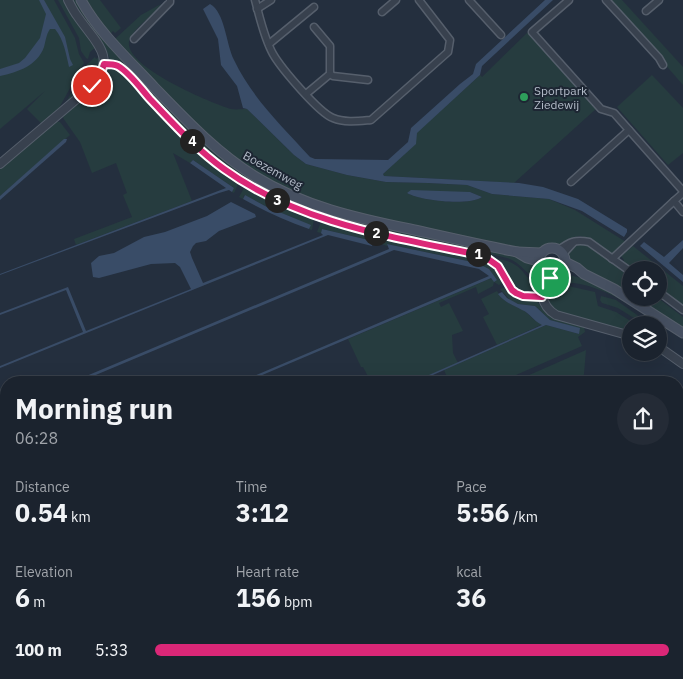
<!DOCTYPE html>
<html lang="en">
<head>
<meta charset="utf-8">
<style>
  :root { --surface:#1b232e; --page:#242b36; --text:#f1f3f6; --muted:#a0a4aa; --line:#39404a; --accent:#db2777 }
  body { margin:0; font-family:"IBM Plex Sans",sans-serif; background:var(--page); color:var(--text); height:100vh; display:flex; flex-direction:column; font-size:19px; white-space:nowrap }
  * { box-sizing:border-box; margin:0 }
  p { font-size:16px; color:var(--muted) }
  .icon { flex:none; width:28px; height:28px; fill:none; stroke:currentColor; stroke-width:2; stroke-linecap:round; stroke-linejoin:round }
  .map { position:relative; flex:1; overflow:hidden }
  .drawer { position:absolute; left:0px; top:376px; width:684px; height:304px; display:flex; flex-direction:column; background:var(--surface); border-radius:20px 20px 0 0; box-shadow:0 5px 20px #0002,0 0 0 1px var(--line) }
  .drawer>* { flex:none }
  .fabs { position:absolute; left:622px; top:261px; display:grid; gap:10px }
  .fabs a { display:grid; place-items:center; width:45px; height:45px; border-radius:50%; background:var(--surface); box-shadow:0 5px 20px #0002,0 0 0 1px var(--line); font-size:25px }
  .pin { position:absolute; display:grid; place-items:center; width:42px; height:42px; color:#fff; margin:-21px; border:2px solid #fff; border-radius:50%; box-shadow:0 1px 5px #0007 }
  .km { position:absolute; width:25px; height:25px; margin:-12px; border-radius:50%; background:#222; color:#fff; font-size:14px; line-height:25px; text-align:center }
  .round { display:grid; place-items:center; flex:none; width:52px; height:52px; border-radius:26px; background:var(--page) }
  .headline { display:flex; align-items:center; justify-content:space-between; height:85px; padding:0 15px }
  h1 { font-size:28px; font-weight:800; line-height:38px }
  .stats { display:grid; grid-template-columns:repeat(3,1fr); gap:8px; height:85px; padding:5px 15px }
  .stats div { display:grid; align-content:center }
  .stats b { font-size:25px; font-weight:800 }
  .stats small { font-size:14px; font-weight:400 }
  .stats p { font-size:14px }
  ul { padding:0 15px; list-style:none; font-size:16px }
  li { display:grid; grid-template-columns:80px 60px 1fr; align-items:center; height:38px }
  li i { height:12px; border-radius:6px; background:var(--accent) }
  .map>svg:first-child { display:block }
</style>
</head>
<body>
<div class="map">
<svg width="683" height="679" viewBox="0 0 683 679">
  <rect width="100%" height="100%" fill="#242f3e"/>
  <!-- green -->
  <g fill="#263c3f" fill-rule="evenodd">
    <polygon points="0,0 54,0 75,38 79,54 84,63 59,108 42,124 27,109 45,91 0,129"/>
    <polygon points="58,0 65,0 96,47 90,52 88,59 86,58 81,51 79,38"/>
    <path d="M72,0H77C140,77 202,163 297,203C328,216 362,222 395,229C434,238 474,246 513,255C528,261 538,262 540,280C526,277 524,264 507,258C417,236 321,229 241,177C196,148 160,104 123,65L110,59L102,42Z"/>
    <polygon points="86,0 100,0 121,28 115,33 113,31 110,34"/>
    <polygon points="609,0 622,0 683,67 683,85"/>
    <path d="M161,4C154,16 132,28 129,42C125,67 211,103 231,109C236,110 241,109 247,109L294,155L306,164L347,175L386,182L428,183L467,185L492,194L549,199L575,210L626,242L615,252L611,253L592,239L580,236L575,237L561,245H549L537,249H529C486,241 443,232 400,223C350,212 297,201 254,172C201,136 159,86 115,39L141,15ZM470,192L482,197C469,206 421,201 407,193Z"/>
    <polygon points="528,32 597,108 514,183 384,176 383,174 415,144 416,133 480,75 482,77"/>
    <path d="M95,57L96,59L99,57C100,79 80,92 65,105L84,67Z"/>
    <path d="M115,67L120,70C158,109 194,150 239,182L234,193L232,192L234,188L193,160L190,163L173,153L192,201L76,245L74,239L132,217L123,195L127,193L116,163L92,173L80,142L63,118L64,114L101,79L106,71Z"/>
    <polygon points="652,75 683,108 683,153 668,165 617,107"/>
    <polygon points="56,121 60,122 70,135 0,196 0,166"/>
    <polygon points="245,186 280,206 314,219 312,230 309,229 310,225 267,207 244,195 243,199 239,197"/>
    <polygon points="324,222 354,230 481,258 494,267 503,279 503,282 499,285 494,282 493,286 478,294 476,287 439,303 441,307 449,303 463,331 452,335 453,353 458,363 413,382 371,382 363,367 361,367 348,339 489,279 497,280 477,263 387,244 387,246 373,241 322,229 321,233 317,232 320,224"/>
    <path d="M581,243L588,245L631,278V294L571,261L569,257C570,249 574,245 581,243Z"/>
    <polygon points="633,246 683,286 683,305 659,287 659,270 635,270 623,262 624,260 621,256"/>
    <path d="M494,258C502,260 511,261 517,266C526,273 527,281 540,284L539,288L536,287L537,289C533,292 530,292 525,292C512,292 511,279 505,270C502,265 498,262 494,258Z"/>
    <path d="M566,274L592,281L622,298L621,300C610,293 585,283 571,283C563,283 559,286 551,284L557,277Z"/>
    <path d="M568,286L595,292L598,306L616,312L637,325H631V332L559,312C549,306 545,298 549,287L560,289Z"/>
    <polygon points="507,287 518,297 537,301 544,311 549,315 584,326 585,332 578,337 582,346 500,382 449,382 444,370 546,325 579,334 564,324 550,320 535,306 518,304 511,301 500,289"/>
    <path d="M497,291C504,303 512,304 523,310C531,315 532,321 543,324L497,345L483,317L489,314L481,299Z"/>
    <polygon points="601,296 616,300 651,325 645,325 618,308 602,303 600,300"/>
    <polygon points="637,298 658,298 683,317 683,328"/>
    <polygon points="586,350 584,374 582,382 530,382 527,376"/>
    <polygon points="6,564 6,605 0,608 0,567"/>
    <polygon points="6,648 6,674 58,674 60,679 0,679 0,651"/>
  </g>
  <!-- water -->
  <g fill="#394c67">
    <path d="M39,0H44L65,37L70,59L73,65L69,67C66,54 64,40 55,29H50C46,35 46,40 44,47C37,66 18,72 0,76V69L19,63L25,58L40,38L46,14Z"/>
    <path d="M545,0H553L482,66L480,75L417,133L416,144L383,174L384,176L519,183L543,187L578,199L627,229V232L624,237L582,211L549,199L492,194L467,185L428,183L386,182L347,175L306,164L294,155L247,109L243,108L237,86L221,65L218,39L203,9L210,4C225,12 226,44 234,60C252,98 282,126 310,157L315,159L388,160L408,142L411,128L460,84L473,74L476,64Z"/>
    <polygon points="64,139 67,139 66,142 0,200 0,196"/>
    <polygon points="193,160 234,188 232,192 229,190 219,193 0,275 0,274 226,188 190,163"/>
    <path d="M411,190L470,192L482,197C469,206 421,201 407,193Z"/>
    <path d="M245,195L267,207L311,225L309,229C286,221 264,211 243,199Z"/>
    <polygon points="231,202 255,214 256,217 219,231 206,241 196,243 193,246 190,252 192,258 203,283 323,235 321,233 322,229 373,241 372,246 328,235 0,368 0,366 83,332 66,290 0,315 0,313 68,287 86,331 191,289 180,267 175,263 151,264 99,278 93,277 91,263 99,256 114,253 144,237 165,232 207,216"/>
    <polygon points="683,240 683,248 669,263 683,275 683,282 640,246 644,242 664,257"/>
    <polygon points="387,244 477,263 489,269 497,280 494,282 491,278 489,279 246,382 240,382 489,276 479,269 394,250 79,382 72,382 389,249"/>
    <path d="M502,292L507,298L518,304L535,306L550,320L580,328L579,334L546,325L417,382H413L542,325C532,320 530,313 522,310C513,305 505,303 498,294Z"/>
    <polygon points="683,558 683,645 678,648 678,561"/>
  </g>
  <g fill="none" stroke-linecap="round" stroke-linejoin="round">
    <!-- minor casing -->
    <g stroke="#565f6c" stroke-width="9">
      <g id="minor">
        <path d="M255,0C260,18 264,38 273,54C281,68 319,113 333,118C345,123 359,121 371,120L448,52L450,40L419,0"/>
        <polyline points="469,0 501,35"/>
        <polyline points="569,0 532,32 601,109 614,113 683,191"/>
        <polyline points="606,0 659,58 663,65"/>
        <polyline points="257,9 271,0"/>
        <polyline points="646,11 659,0"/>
        <polyline points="382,12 396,0"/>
        <polyline points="314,27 330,46 330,74"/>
        <polyline points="134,39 170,2 170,0"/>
        <polyline points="269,44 314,7"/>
        <path d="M103,64C108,64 114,64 118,66C130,73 141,88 150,99C173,123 196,149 224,169C300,224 394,237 484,256L498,266L512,290L516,293L523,296L542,297"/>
        <polyline points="306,94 330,74 333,76 368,80"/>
        <polyline points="571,182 629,130"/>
        <polyline points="683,193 674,201 683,212"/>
        <path d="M559,250C569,242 576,239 589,242L631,272"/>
        <polyline points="563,254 574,242"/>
        <polyline points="612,259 674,201"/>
        <polyline points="659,292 683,310"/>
      </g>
    </g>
    <!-- tertiary casing -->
    <g stroke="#565f6c" stroke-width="10">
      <g id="tertiary">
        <path d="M0,164L92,86C118,57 95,42 78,17C74,12 71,6 68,0"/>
        <path d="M543,272C541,289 539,305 556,315L631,336"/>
        <polyline points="543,295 552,275"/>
        <polyline points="659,347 683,364"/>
        <polyline points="678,407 683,399"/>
        <polyline points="493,679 497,674"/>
      </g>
    </g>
    <!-- secondary casing -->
    <g stroke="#565f6c" stroke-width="11">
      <g id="secondary">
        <path d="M81,0C99,33 129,60 154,87C186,120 217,153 256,177C303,206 356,218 410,229C446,237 481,245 517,252L527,258L538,261"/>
        <circle cx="552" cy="261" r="13"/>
        <polyline points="517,252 541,253"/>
        <polyline points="565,262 577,268 584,274 614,289 683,333"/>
      </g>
    </g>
    <!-- minor -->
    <use href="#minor" stroke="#38414e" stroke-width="6"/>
    <!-- tertiary -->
    <use href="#tertiary" stroke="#38414e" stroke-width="8"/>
    <!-- secondary -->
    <use href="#secondary" stroke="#465061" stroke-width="9"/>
    <!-- rail -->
    <g stroke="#5a6575" stroke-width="2" stroke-dasharray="5 5" stroke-linecap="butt">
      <polyline points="678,443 683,435"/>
      <polyline points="678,455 683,448"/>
      <polyline points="678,486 683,478"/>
      <polyline points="678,513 683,505"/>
      <polyline points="512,679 515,674"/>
      <polyline points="533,679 536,674"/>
      <polyline points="554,679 558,674"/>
      <polyline points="568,679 571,674"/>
    </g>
  </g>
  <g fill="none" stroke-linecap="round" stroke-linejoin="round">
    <!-- route casing -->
    <g stroke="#fff" stroke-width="10">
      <path id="route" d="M92,86L101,73L104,64C108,64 114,64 118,66C130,73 141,89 150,99C173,123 196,149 224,169C300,224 394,237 484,256L498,266L512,290L516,293L523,296L542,297L550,278"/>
    </g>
    <!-- route -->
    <use href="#route" stroke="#db2777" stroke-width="6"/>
  </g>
  <!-- markers -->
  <circle fill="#2e9e5b" stroke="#1d2633" stroke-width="2" cx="524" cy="97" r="5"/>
  <g text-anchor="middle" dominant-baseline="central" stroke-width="4" stroke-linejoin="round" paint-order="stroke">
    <!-- poi labels -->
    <g font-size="12" fill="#b4bcc9" stroke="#1d2633" text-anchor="start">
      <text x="534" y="90">Sportpark<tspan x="534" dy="14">Ziedewij</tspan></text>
    </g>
    <!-- street labels -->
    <g font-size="12" fill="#b4bcc9" stroke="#1d2633">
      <text transform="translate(273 170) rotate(29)">Boezemweg</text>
    </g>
  </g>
</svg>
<div class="fabs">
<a><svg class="icon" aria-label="locate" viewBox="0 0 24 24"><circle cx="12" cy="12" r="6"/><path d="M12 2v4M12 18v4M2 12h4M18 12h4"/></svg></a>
<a><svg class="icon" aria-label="layers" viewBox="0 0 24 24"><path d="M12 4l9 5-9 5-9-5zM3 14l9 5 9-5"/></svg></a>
</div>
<div class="pin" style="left:550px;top:278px;background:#1e9e55"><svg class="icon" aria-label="arrive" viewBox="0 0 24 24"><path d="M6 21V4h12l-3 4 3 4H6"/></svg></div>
<div class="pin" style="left:92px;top:86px;background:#d93025"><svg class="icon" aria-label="check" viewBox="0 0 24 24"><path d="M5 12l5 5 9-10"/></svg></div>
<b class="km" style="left:478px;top:254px">1</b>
<b class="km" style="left:376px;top:233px">2</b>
<b class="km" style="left:277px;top:200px">3</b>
<b class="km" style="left:192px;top:141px">4</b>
<section class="drawer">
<div class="headline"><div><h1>Morning run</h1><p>06:28</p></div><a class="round"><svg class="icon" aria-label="share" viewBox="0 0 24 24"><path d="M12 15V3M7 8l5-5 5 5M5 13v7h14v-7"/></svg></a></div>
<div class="stats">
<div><p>Distance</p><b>0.54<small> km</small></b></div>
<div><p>Time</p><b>3:12</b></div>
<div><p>Pace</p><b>5:56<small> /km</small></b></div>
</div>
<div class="stats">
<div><p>Elevation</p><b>6<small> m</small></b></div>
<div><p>Heart rate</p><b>156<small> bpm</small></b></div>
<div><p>kcal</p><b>36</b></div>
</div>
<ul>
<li><b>100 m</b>5:33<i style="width:100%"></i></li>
</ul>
</section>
</div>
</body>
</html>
